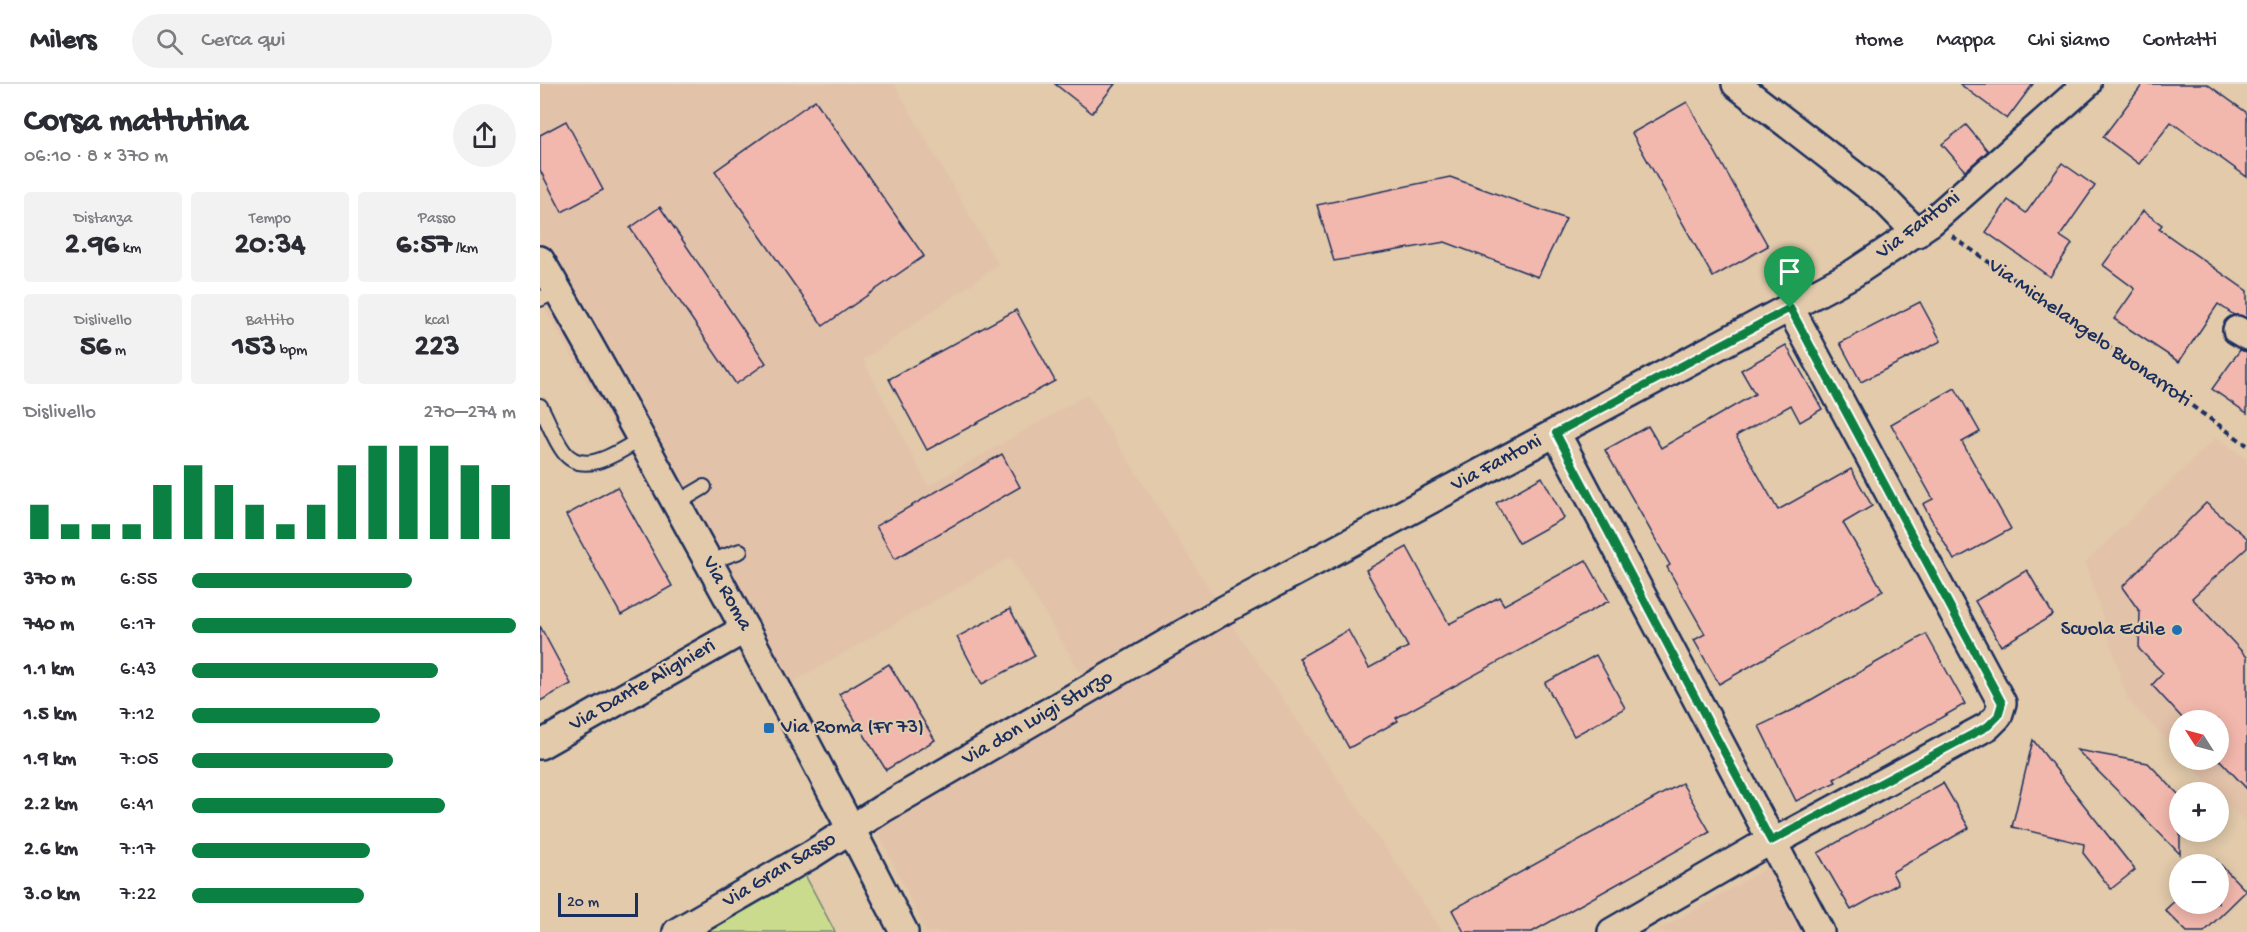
<!DOCTYPE html>
<html lang="it">
<head>
<meta charset="utf-8">
<style>
  :root { --surface:#fff; --page:#f2f2f3; --text:#2b2b33; --muted:#7c7c81; --line:#e1e1e2; --accent:#0b8043 }
  body { margin:0; font-family:"Gochi Hand",sans-serif; background:var(--page); color:var(--text); height:100vh; display:flex; flex-direction:column; font-size:22px; white-space:nowrap }
  * { box-sizing:border-box; margin:0 }
  p { font-size:20px; color:var(--muted) }
  .icon { flex:none; width:33px; height:33px; fill:none; stroke:currentColor; stroke-width:2; stroke-linecap:round; stroke-linejoin:round }
  .map { position:relative; flex:1; overflow:hidden }
  .sheet { display:flex; flex-direction:column; background:var(--surface); width:540px }
  .sheet>* { flex:none }
  .needle { width:39px; rotate:306deg }
  .controls { position:absolute; left:1629px; top:626px; display:grid; gap:12px }
  .controls a { display:grid; place-items:center; width:60px; height:60px; border-radius:50%; background:var(--surface); box-shadow:0 3px 15px #0003; font-size:30px }
  .scale { position:absolute; left:18px; bottom:15px; width:80px; box-sizing:border-box; padding-left:6px; border:3px solid #1b2f5e; border-top:0; font-size:16px; line-height:21px; white-space:nowrap; color:#1b2f5e; -webkit-text-stroke:4px #e2caab; paint-order:stroke }
  .pin { position:absolute; display:grid; place-items:center; width:51px; height:51px; color:#fff; margin:-62px -26px; border-radius:50% 50% 50% 0; rotate:-45deg; box-shadow:0 0 6px #0007 }
  .pin .icon { rotate:45deg }
  .round { display:grid; place-items:center; flex:none; width:63px; height:63px; border-radius:32px; background:var(--page) }
  .headline { display:flex; align-items:center; justify-content:space-between; height:102px; padding:0 24px }
  h1 { font-size:33px; font-weight:800; line-height:45px }
  .stats { display:grid; grid-template-columns:repeat(3,1fr); gap:9px; height:102px; padding:6px 24px }
  .stats div { display:grid; align-content:center; border-radius:6px; background:var(--page); text-align:center }
  .stats b { font-size:30px; font-weight:800 }
  .stats small { font-size:16px; font-weight:400 }
  .stats p { font-size:16px }
  .chart { height:168px; padding:12px 24px }
  .chart p { display:flex; justify-content:space-between }
  .chart svg { width:100%; height:108px; margin-top:6px; stroke:var(--accent); stroke-width:6 }
  ul { padding:0 24px; list-style:none; font-size:20px }
  li { display:grid; grid-template-columns:96px 72px 1fr; align-items:center; height:45px }
  li i { height:15px; border-radius:8px; background:var(--accent) }
  header { display:flex; align-items:center; gap:36px; box-sizing:border-box; height:84px; padding:0 30px; background:var(--surface); border-bottom:2px solid var(--line) }
  header strong { font-size:28px }
  nav { display:flex; gap:33px; margin-inline-start:auto; font-size:21px }
  .search { width:420px; height:54px; background:var(--page); display:flex; align-items:center; gap:15px; box-sizing:border-box; padding:0 21px; border-radius:33px; color:var(--muted); font-size:22px }
  main { display:flex; flex:1; min-height:0 }
  .map>svg:first-child { display:block }
</style>
</head>
<body>
<header>
<strong>Milers</strong>
<div class="search"><svg class="icon" aria-label="search" viewBox="0 0 24 24"><circle cx="10" cy="10" r="6"/><path d="M15 15l6 6"/></svg>Cerca qui</div>
<nav><a>Home</a><a>Mappa</a><a>Chi siamo</a><a>Contatti</a></nav>
</header>
<main>
<section class="sheet">
<div class="headline"><div><h1>Corsa mattutina</h1><p>06:10 · 8 × 370 m</p></div><a class="round"><svg class="icon" aria-label="share" viewBox="0 0 24 24"><path d="M12 15V3M7 8l5-5 5 5M5 13v7h14v-7"/></svg></a></div>
<div class="stats">
<div><p>Distanza</p><b>2.96<small> km</small></b></div>
<div><p>Tempo</p><b>20:34</b></div>
<div><p>Passo</p><b>6:57<small> /km</small></b></div>
</div>
<div class="stats">
<div><p>Dislivello</p><b>56<small> m</small></b></div>
<div><p>Battito</p><b>153<small> bpm</small></b></div>
<div><p>kcal</p><b>223</b></div>
</div>
<div class="chart"><p><span>Dislivello</span>270–274 m</p>
<svg viewBox="0 0 160 44" preserveAspectRatio="none"><path d="M5 44V30M15 44V38M25 44V38M35 44V38M45 44V22M55 44V14M65 44V22M75 44V30M85 44V38M95 44V30M105 44V14M115 44V6M125 44V6M135 44V6M145 44V14M155 44V22"/></svg>
</div>
<ul>
<li><b>370 m</b>6:55<i style="width:68%"></i></li>
<li><b>740 m</b>6:17<i style="width:100%"></i></li>
<li><b>1.1 km</b>6:43<i style="width:76%"></i></li>
<li><b>1.5 km</b>7:12<i style="width:58%"></i></li>
<li><b>1.9 km</b>7:05<i style="width:62%"></i></li>
<li><b>2.2 km</b>6:41<i style="width:78%"></i></li>
<li><b>2.6 km</b>7:17<i style="width:55%"></i></li>
<li><b>3.0 km</b>7:22<i style="width:53%"></i></li>
</ul>
</section>
<div class="map">
<svg width="1707" height="848" viewBox="0 0 1707 848">
  <rect width="100%" height="100%" fill="#e2caab"/>
  <filter id="ink" filterUnits="userSpaceOnUse"><feTurbulence type="fractalNoise" baseFrequency=".0167" numOctaves="2"/><feDisplacementMap in="SourceGraphic" scale="12" xChannelSelector="R" yChannelSelector="G"/><feConvolveMatrix kernelMatrix="1 2 1 2 8 2 1 2 1" color-interpolation-filters="sRGB"/></filter>
  <g filter="url(#ink)">
    <!-- built -->
    <g fill="#e3c2aa">
      <polygon points="0,0 354,0 458,181 323,276 388,402 547,311 697,549 903,848 386,848 326,723 545,596 471,473 225,614 151,478 0,216"/>
      <polygon points="1676,354 1707,375 1707,740 1645,675 1678,675 1678,636 1640,636 1639,669 1587,614 1546,478"/>
      <polygon points="1229,783 1264,848 1115,848"/>
    </g>
    <!-- green -->
    <polygon fill="#cbdb8e" stroke="#738576" stroke-width="1.5" points="263,787 295,848 162,848"/>
    <!-- building -->
    <g fill="#f3b8ad" stroke="#1b2f5e" stroke-width="1.5">
      <polygon points="515,0 575,0 552,29"/>
      <polygon points="1420,0 1493,0 1467,35"/>
      <polygon points="1603,0 1667,0 1707,29 1707,93 1631,38 1599,80 1563,53"/>
      <polygon points="275,16 384,172 283,242 175,87"/>
      <polygon points="1147,18 1228,162 1173,193 1092,49"/>
      <polygon points="26,37 63,106 22,128 0,86 0,51"/>
      <polygon points="1426,41 1448,67 1425,87 1402,60"/>
      <polygon points="1522,79 1555,102 1520,152 1532,160 1510,193 1446,148 1468,116 1486,129"/>
      <polygon points="910,93 1026,135 998,193 905,158 794,177 777,121"/>
      <polygon points="120,123 226,279 196,300 90,144"/>
      <polygon points="1603,127 1622,141 1619,145 1707,207 1707,234 1694,231 1678,220 1639,278 1574,235 1595,205 1563,181"/>
      <polygon points="1380,218 1401,257 1321,298 1300,259"/>
      <polygon points="476,226 515,297 387,366 349,295"/>
      <polygon points="1246,261 1282,325 1260,338 1251,321 1196,352 1238,426 1311,385 1332,422 1303,439 1343,507 1179,600 1154,556 1165,550 1127,483 1130,481 1065,366 1108,342 1121,364 1215,310 1201,286"/>
      <polygon points="1700,266 1707,268 1707,329 1672,305"/>
      <polygon points="1415,304 1440,348 1422,358 1471,445 1414,476 1383,420 1393,415 1351,340"/>
      <polygon points="462,370 480,403 355,475 336,442"/>
      <polygon points="1002,393 1024,434 979,459 956,419"/>
      <polygon points="77,403 132,502 81,531 26,431"/>
      <polygon points="1666,419 1707,454 1707,464 1652,514 1707,573 1707,705 1678,674 1678,636 1644,636 1612,601 1623,589 1599,565 1600,528 1582,503"/>
      <polygon points="867,463 909,540 959,513 964,521 1046,476 1069,517 856,634 858,637 809,664 759,574 808,546 829,584 868,563 826,486"/>
      <polygon points="1487,486 1513,531 1461,562 1435,517"/>
      <polygon points="470,525 495,572 442,600 417,553"/>
      <polygon points="0,542 31,600 0,617"/>
      <polygon points="1386,550 1425,620 1294,695 1296,698 1256,717 1219,642 1255,625"/>
      <polygon points="1056,571 1085,624 1034,652 1005,599"/>
      <polygon points="349,580 395,656 346,686 299,610"/>
      <polygon points="1493,656 1595,786 1571,805 1543,769 1544,760 1472,743"/>
      <polygon points="1537,666 1608,679 1640,712 1640,770"/>
      <polygon points="1142,699 1170,748 992,848 924,848 912,826"/>
      <polygon points="1403,699 1429,744 1352,788 1358,800 1311,826 1278,769"/>
      <polygon points="1676,776 1706,807 1664,848 1647,848 1625,826 1640,812 1640,819 1678,819 1678,780 1672,780"/>
    </g>
    <g fill="none" stroke-linecap="round" stroke-linejoin="round">
      <!-- lane casing -->
      <g stroke="#1b2f5e" stroke-width="18">
        <g id="lane">
          <polyline points="0,215 18,206"/>
          <path d="M0,322C8,336 14,355 24,368C44,394 81,366 101,355"/>
          <polyline points="137,419 164,403"/>
          <polyline points="169,478 200,467"/>
        </g>
      </g>
      <!-- street casing -->
      <g stroke="#1b2f5e" stroke-width="32">
        <g id="street">
          <polyline points="1196,0 1342,113 1377,149"/>
          <path d="M0,176C45,251 87,329 129,406C210,552 288,699 364,848"/>
          <polyline points="1697,246 1707,252"/>
          <polyline points="1016,349 1280,848"/>
          <polyline points="0,661 205,545"/>
          <polyline points="137,848 272,770 342,725 684,526 1314,189 1391,138 1547,0"/>
          <polyline points="1072,848 1219,763 1245,752 1448,642 1458,632 1462,619 1250,224"/>
        </g>
      </g>
      <!-- path -->
      <polyline stroke="#1b2f5e" stroke-width="4" stroke-dasharray="6 4.5" stroke-linecap="butt" points="1412,152 1707,361"/>
      <!-- lane -->
      <use href="#lane" stroke="#e2caab" stroke-width="14"/>
      <!-- street -->
      <use href="#street" stroke="#e2caab" stroke-width="27"/>
    </g>
  </g>
  <g fill="none" stroke-linecap="round" stroke-linejoin="round" filter="url(#ink)">
    <!-- route casing -->
    <g stroke="#fff" stroke-width="12">
      <polygon id="route" points="1250,224 1462,619 1458,632 1448,642 1231,757 1016,349"/>
    </g>
    <!-- route -->
    <use href="#route" stroke="#0b8043" stroke-width="8"/>
  </g>
  <!-- markers -->
  <g fill="#1f6fb2" stroke="#e2caab" stroke-width="2">
    <circle cx="1637" cy="546" r="6"/>
    <rect x="223" y="638" width="12" height="12" rx="3"/>
  </g>
  <g text-anchor="middle" dominant-baseline="central" stroke-width="4.5" stroke-linejoin="round" paint-order="stroke">
    <!-- street labels -->
    <g font-size="21" fill="#1b2f5e" stroke="#e2caab">
      <text transform="translate(1379 142) rotate(-37)">Via Fantoni</text>
      <text transform="translate(1549 250) rotate(35)">Via Michelangelo Buonarroti</text>
      <text transform="translate(957 380) rotate(-28)">Via Fantoni</text>
      <text transform="translate(186 510) rotate(61)">Via Roma</text>
      <text transform="translate(103 602) rotate(-30)">Via Dante Alighieri</text>
      <text transform="translate(498 635) rotate(-30)">Via don Luigi Sturzo</text>
      <text transform="translate(240 787) rotate(-31)">Via Gran Sasso</text>
    </g>
    <!-- poi labels -->
    <g font-size="21" fill="#1b2f5e" stroke="#e2caab" text-anchor="end">
      <text x="1625" y="546">Scuola Edile</text>
      <text x="241" y="644" text-anchor="start">Via Roma (Fr 73)</text>
    </g>
  </g>
</svg>
<div class="controls">
<a><svg class="needle" viewBox="-14 -14 28 28"><path d="M0-13l5 13h-10z" fill="#e53935"/><path d="M0 13l5-13h-10z" fill="#7c7c81"/></svg></a>
<a>+</a>
<a>−</a>
</div>
<div class="scale">20 m</div>
<div class="pin" style="left:1250px;top:224px;background:#1e9e55"><svg class="icon" aria-label="arrive" viewBox="0 0 24 24"><path d="M6 21V4h12l-3 4 3 4H6"/></svg></div>
</div>
</main>
</body>
</html>
